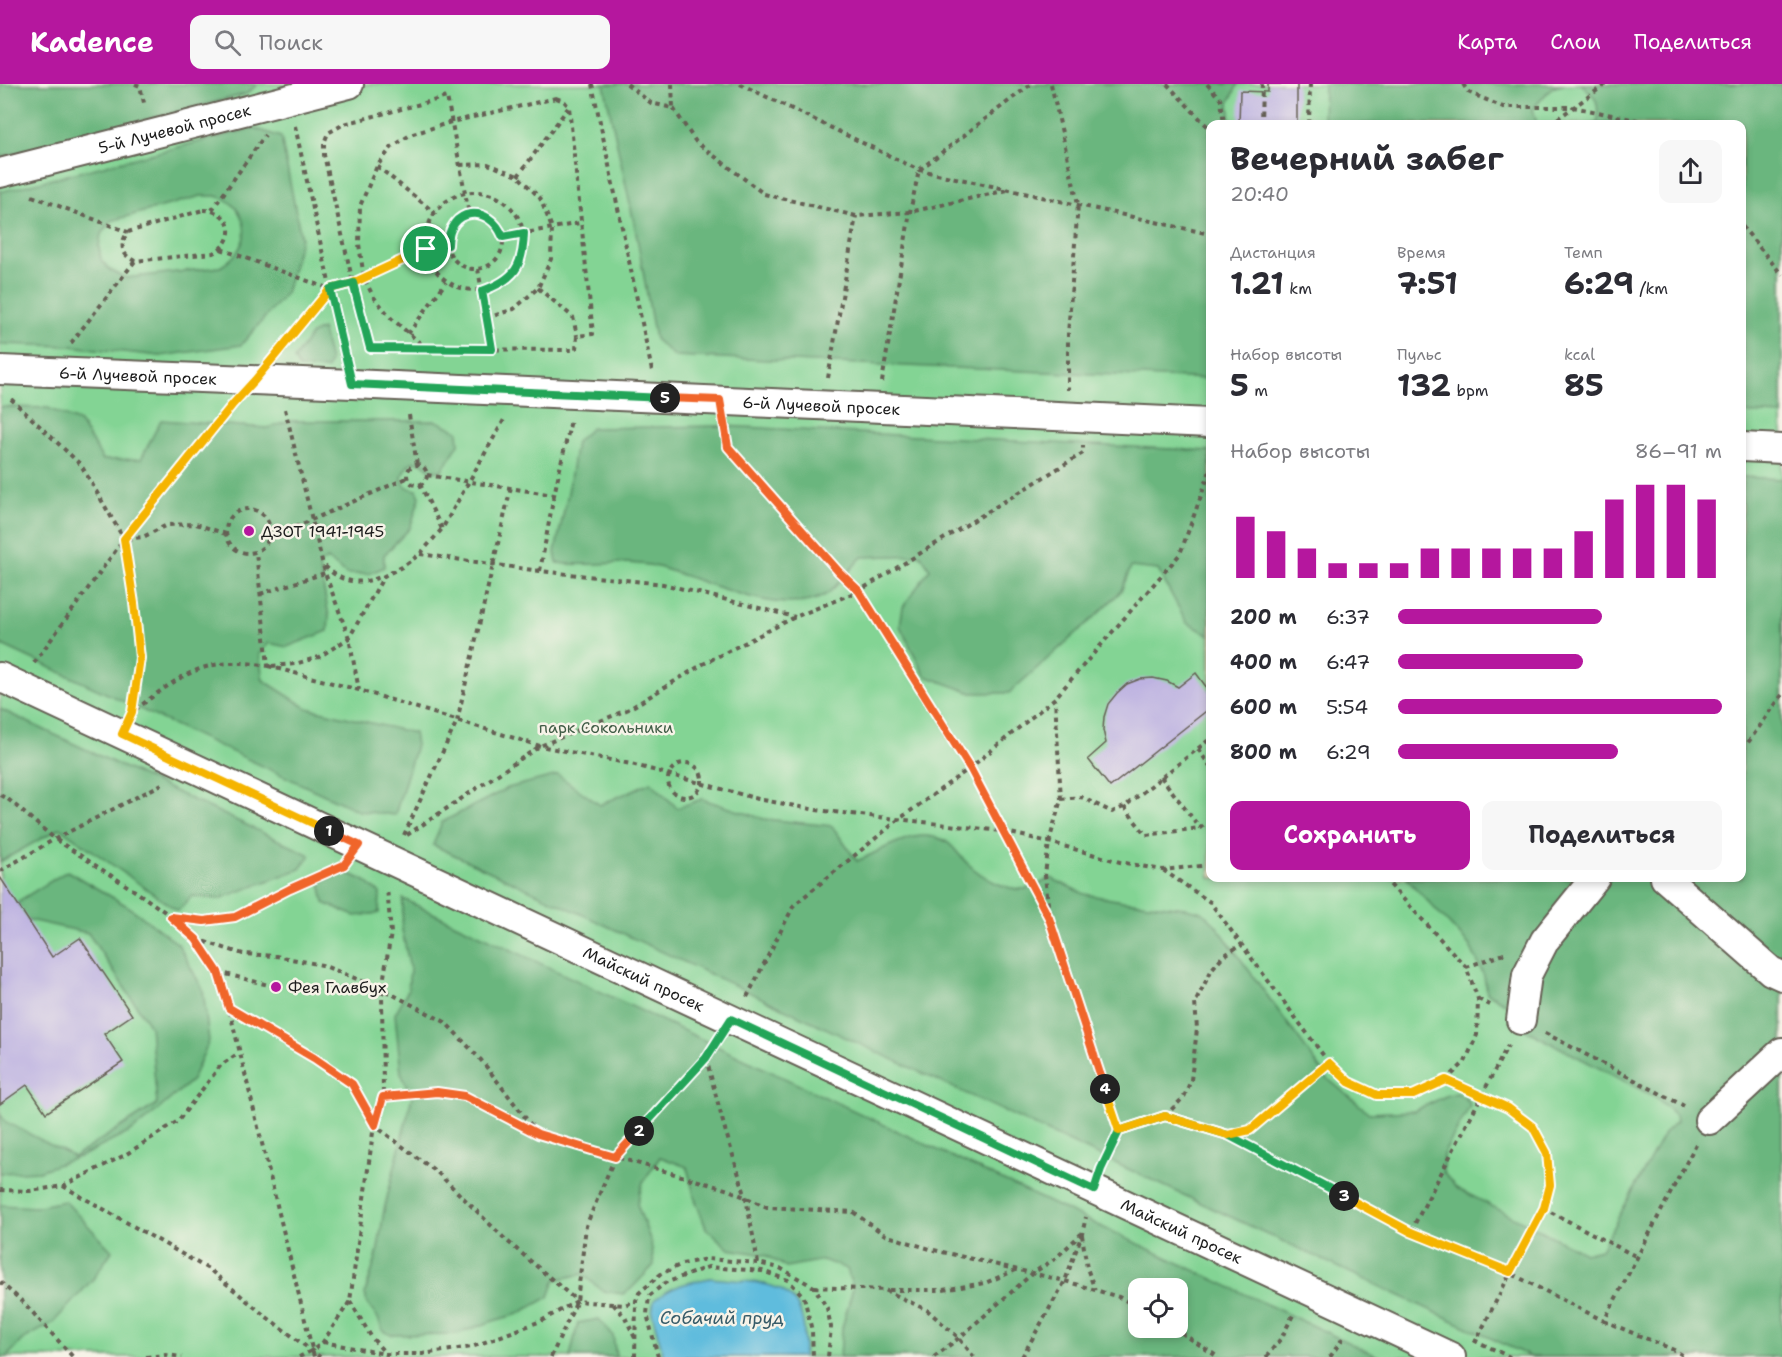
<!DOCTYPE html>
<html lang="ru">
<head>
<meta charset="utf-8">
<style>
  :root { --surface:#fff; --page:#f7f7f7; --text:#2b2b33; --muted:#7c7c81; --accent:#b5179e }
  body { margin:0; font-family:"Shantell Sans",sans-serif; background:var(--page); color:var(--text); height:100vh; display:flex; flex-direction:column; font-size:22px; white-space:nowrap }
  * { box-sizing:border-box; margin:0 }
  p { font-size:20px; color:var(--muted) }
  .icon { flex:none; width:33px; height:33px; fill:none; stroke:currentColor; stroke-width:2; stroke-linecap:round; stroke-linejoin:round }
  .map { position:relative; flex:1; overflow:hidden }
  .sheet { position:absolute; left:1206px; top:36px; width:540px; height:762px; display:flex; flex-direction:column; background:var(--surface); border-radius:12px; box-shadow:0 3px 9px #0003 }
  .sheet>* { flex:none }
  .fabs { position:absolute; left:1128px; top:1194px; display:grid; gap:12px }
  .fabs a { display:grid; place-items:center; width:60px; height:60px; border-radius:12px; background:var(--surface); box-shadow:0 3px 9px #0003; font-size:30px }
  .pin { position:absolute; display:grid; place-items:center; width:51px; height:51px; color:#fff; margin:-26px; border:3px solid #fff; border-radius:50%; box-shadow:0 2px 6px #0007 }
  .km { position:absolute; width:30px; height:30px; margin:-15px; border-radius:50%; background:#222; color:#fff; font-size:16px; line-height:30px; text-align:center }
  .round { display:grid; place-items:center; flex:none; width:63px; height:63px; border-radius:12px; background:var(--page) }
  .summary { display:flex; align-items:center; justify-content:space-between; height:102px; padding:0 24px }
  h1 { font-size:33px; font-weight:700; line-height:45px }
  .figures { display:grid; grid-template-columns:repeat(3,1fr); gap:9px; height:102px; padding:6px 24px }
  .figures div { display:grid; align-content:center }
  .figures b { font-size:30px; font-weight:700 }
  .figures small { font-size:16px; font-weight:400 }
  .figures p { font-size:16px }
  .chart { height:168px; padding:12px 24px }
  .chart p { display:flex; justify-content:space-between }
  .chart svg { width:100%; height:108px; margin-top:6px; stroke:var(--accent); stroke-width:6 }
  .button { display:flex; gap:12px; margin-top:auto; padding:12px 24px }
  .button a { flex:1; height:69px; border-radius:12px; background:var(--accent); color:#fff; font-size:24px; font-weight:700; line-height:69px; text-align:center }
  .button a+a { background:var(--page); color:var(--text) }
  ul { padding:0 24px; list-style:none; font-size:20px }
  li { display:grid; grid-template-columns:96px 72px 1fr; align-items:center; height:45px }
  li i { height:15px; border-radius:8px; background:var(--accent) }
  header { display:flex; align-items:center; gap:36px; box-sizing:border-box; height:84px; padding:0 30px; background:var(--accent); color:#fff }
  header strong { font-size:28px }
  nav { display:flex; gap:33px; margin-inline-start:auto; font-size:21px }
  .search { width:420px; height:54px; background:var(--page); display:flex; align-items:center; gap:15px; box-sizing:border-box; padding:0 21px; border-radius:12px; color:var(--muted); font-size:22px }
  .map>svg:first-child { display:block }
</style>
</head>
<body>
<header>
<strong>Kadence</strong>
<div class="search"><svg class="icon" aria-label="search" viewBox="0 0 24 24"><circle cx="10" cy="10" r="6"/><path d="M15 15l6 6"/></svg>Поиск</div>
<nav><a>Карта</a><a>Слои</a><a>Поделиться</a></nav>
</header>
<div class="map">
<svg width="1782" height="1273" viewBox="0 0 1782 1273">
  <rect width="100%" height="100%" fill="#f7f3e8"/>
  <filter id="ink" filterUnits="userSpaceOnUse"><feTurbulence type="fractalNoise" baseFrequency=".0167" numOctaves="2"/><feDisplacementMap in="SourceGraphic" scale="12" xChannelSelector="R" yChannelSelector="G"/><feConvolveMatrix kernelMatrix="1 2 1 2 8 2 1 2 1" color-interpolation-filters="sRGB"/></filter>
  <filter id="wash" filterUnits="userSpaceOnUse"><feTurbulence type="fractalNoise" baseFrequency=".008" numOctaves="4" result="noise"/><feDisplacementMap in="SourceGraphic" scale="24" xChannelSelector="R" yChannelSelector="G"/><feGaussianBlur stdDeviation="1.35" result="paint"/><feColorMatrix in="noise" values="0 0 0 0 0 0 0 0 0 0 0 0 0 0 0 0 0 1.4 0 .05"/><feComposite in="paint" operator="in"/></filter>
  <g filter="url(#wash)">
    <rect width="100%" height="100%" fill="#edddbb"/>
    <!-- green -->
    <path fill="#83d494" stroke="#507858" stroke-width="1.5" fill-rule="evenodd" d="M0,0H1782V1273H0ZM1210,40H1742V794H1210ZM1138,1204H1178V1244H1138Z"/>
    <!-- forest -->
    <g fill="#6ab67e" stroke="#43694d" stroke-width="1.5" fill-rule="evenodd">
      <polygon points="0,0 258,0 246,10 0,73"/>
      <polygon points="604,0 1238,0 1229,19 1231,40 1210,40 1210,295 674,272 655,255 636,148"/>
      <polygon points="1324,0 1566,0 1551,4 1533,25 1537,40 1323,40"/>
      <path d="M1581,0H1782V331L1742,329V40H1594L1598,37C1598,16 1597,13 1581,0Z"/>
      <path d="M254,44L281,53L301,154L286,209L241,261L160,272L70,262L0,260V108ZM201,112C206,112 211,112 215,112C238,116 252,143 240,163C236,172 228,178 220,183L126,194L110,186L101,176L99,163L101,150L111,137Z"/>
      <polygon points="322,245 330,277 327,285 299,284 294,275 311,250"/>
      <path d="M0,323L48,324L80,338L103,376L141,375L161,336L267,344L290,337H437L458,347L459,360L442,386L433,388L420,378H412C399,389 397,403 417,406L420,413L410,444L384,471V483L369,490H346L327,475L319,481L329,532L328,547L287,563L269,559L259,570L263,596L307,624L414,649L416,661L395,731L359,727L0,560Z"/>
      <path d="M723,342L1210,367V551L1187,539L1158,486L1131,483L1121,507L1099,529L1009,609H972L925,592L900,542L903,523L930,485L921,471L862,473C853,482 836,504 827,510C784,537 702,495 658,483C625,474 590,484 557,479L555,468L568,409L576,358L591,344Z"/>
      <path d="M1742,393L1782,395V1273H1531L433,761L442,738L508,704L558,691L600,721L651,698L677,724L702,715L764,735L832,742L857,777C876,769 905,751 926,752C952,754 952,765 967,779C983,794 1008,809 1030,804C1037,802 1044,797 1051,794L1084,810L1122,817L1186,824L1202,828L1216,841L1328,995L1369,1029L1414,1027L1448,1011L1457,1009L1468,1016L1470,1022L1443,1071V1088L1456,1104L1585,1169L1601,1165L1665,1048L1677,1037L1676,1032L1657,1014L1522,944L1523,929L1487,909L1484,892L1470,862L1406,794H1742Z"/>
      <polygon points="0,625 310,771 300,785 219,815 192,812 178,827 60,744 0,778"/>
      <polygon points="67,787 129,823 178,860 203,906 209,957 192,996 159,1025 132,1047 82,1072 39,1087 0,1089 0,1030 6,1038 74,1073 157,1020 150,942 88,849 6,831 19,822 17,818"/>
      <polygon points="346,788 365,797 380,809 379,829 355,832 324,819 320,798"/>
      <path d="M403,815L1379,1273H840L842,1244L853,1204L847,1185L823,1176L786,1183L765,1171L729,1165L706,1144L695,1115L687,1083L660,1073L643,1098L637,1120L651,1158L654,1181L631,1205L623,1210L603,1207L582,1190L555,1196L549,1213L518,1230L493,1237L457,1250L391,1251L383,1247L378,1234L367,1220L365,1209L377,1171L384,1126L412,1013L401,989L395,930L408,906L410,885L402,846ZM1138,1204H1178V1244H1138Z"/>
      <polygon points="65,1117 112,1167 93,1195 53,1239 22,1256 7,1273 0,1273 0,1121 35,1123"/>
      <polygon points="599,1235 613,1251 616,1273 570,1273 578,1239"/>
    </g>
    <!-- water -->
    <path fill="#5fbcdd" stroke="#3e6c7c" stroke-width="1.5" d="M710,1194C770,1199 812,1197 803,1273H664L652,1229L654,1216C675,1201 685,1199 710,1194Z"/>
    <g id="blocks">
      <!-- building -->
      <g fill="#bdb2e1">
        <polygon points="1268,0 1297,0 1297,40 1239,40 1240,7 1268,8"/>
        <polygon points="1196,589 1210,608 1210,624 1110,703 1088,675 1106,659 1103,646 1104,633 1108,620 1117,609 1127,600 1140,595 1153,594 1167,597 1178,603"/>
        <polygon points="0,793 52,873 80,854 132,931 104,950 123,978 46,1029 27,1001 0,1020"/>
      </g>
    </g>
  </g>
  <g filter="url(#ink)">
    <use href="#blocks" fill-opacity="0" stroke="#656054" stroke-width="1.5"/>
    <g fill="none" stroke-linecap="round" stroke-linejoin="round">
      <!-- minor casing -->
      <g stroke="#656054" stroke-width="32">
        <g id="minor">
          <path id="s1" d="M0,89L349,0"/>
          <path id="s2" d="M0,286L352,300L1210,339"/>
          <polyline points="1742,363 1782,365"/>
          <path id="s3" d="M0,593L1451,1273"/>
          <polyline points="1665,794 1771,887 1782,892"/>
          <polyline points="1521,936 1527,891 1545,856 1595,794"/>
          <polyline points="1709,1036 1782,968"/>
        </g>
      </g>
      <!-- path -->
      <g stroke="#656054" stroke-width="4" stroke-dasharray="4.5 4.5" stroke-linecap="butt">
        <polyline points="135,0 140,2 145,23"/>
        <polyline points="592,0 652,287"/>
        <polyline points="627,0 651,19 673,24 696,58 764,110 856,132 910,128 1008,106"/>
        <polyline points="672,0 673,24"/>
        <polyline points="740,0 919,86 1210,150"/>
        <polyline points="1051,0 1078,120 1068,250 1068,306"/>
        <polyline points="1167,0 1210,45"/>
        <polyline points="1207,0 1221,16 1224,40"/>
        <polyline points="1463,0 1468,8 1503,23 1573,23 1656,40"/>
        <polygon points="556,14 564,17 569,23 593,250 577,252 576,266 427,265 391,234 373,212 364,194 359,160 360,122 377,82 392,63 410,51 451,38"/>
        <polyline points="1261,40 1262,0"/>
        <polyline points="1309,40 1310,0"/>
        <polyline points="1550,40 1606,0"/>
        <polyline points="295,42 345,272"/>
        <polyline points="460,81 488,80 518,92 540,114 552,144 551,175 538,204 514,225 487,234"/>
        <polyline points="377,82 435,129"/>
        <polyline points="518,92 568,24"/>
        <circle cx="475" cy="157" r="49"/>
        <polyline points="32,112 128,148"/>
        <path d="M203,126C232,126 239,156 213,169L135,177C121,171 119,160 128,148Z"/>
        <polyline points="212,126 265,51"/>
        <circle cx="475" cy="157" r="28"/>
        <polyline points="1742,142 1782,191"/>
        <polyline points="503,153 580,139"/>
        <polyline points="221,165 330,205 353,199 426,165 448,161"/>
        <polyline points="478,185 492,265"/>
        <polyline points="538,204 573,233 577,252"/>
        <polyline points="408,250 446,198"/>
        <polyline points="71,259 135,177"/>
        <polyline points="426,265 370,264 353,199 324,71 324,59 328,49 344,40 447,13 469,130"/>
        <polyline points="277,269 330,205"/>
        <polyline points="828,294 856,132"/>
        <polyline points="882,298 910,128 919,86 1031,0"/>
        <polyline points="11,315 81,381 124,455 134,519 140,574 133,624"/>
        <polyline points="285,325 325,489 349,554 359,606"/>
        <polyline points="409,331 417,381"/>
        <polyline points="724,344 728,363 839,488 859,507 970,684 1049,834 1119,1047 1104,1080"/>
        <circle cx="417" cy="391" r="10"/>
        <polyline points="427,391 554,411 571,336"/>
        <polyline points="420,400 442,445"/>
        <circle cx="248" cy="447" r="22"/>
        <polyline points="226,450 196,440 167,441 143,453 124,455 231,323"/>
        <polyline points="270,454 407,394"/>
        <polyline points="420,470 540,487 663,500 795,533"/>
        <path d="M325,482C342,500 361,501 383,492"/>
        <polyline points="540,487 554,411"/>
        <polyline points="260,510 325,489"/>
        <polyline points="34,579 124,455"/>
        <polyline points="268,582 359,606 540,662 631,680 758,715 816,726 1002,747 1049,758 1120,778 1162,786 1210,781"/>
        <polyline points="272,582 295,580 319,573 349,554 384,492 402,483 420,470 442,445 505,334"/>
        <path d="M135,626C182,590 207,571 268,582L256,468"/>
        <polyline points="1198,665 1210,682"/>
        <polyline points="1742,665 1747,660 1782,611"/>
        <circle cx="685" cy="696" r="17"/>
        <polyline points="1161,693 1200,744"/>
        <polyline points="0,711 9,716 55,755 138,809 172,833 196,855 217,888 229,924 314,1273"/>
        <polyline points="1061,715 1081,713 1112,728 1124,723 1210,655"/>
        <polyline points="1124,723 1146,751 1200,744 1210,736"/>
        <polyline points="404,751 457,637 511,403"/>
        <polyline points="407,751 540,662 629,625 703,580 795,533 859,507 1083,369 1083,361"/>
        <polyline points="1163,786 1210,818 1329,979 1349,998 1377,1011 1413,1011 1446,996 1465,978 1477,951 1478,915 1466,883 1384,794"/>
        <polyline points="0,787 55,755 162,700"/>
        <polyline points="1049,830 1045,791 1049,758 1061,715 1055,615"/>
        <polyline points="172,833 204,837 235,833 254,825 290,805 339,783"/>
        <polyline points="196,855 243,870 276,872 322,881 382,905 445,938 481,976 538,1050 729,1106 767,1123 853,1128 885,1151 930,1165 1065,1197 1119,1213 1138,1223"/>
        <polyline points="1466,883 1507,869"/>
        <polyline points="218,888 276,903"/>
        <polyline points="747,913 794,821 898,736 970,684 1055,614 1180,470 1210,387"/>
        <polyline points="1478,915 1494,923"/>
        <polyline points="229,925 314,974 352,1000 374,1041 438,1089 506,1156 577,1217"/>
        <polyline points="1545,949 1684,1022"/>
        <polyline points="706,974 724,1042 746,1114 758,1179"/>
        <polyline points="1446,996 1508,1024 1533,1043 1547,1069 1550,1101 1543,1124 1475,1259"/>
        <polyline points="383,1013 437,1008 465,1012 534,1049"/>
        <polyline points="1165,1032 1184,1013 1191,996 1197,945 1195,919 1212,885 1222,873 1242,860"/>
        <polyline points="1119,1047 1165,1032 1228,1051 1411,1147 1510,1189 1604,1237 1696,1060"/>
        <polyline points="1229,1051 1250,1046 1329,979"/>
        <polyline points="63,1102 210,1186 264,1231 320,1273"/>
        <polyline points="0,1106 30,1107 63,1102 125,1071 178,1037 221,981 239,969"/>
        <polyline points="1543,1124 1637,1173"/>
        <polyline points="1411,1147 1508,961"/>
        <polyline points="1082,1151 1087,1184 1095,1206"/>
        <polyline points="0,1198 24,1219 73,1273"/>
        <polyline points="814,1203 885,1206 927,1226 959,1254 974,1273"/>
        <polyline points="889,1206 943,1206 985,1199 1016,1186"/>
        <polyline points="350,1217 372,1254 385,1269"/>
        <polyline points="613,1220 625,1233 635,1254"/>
        <polyline points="1604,1237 1674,1266 1686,1273"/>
        <polyline points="1174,1244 1218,1273"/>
        <polyline points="1474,1256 1510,1273"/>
        <polyline points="323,1258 385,1270 422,1270 472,1263 541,1237 577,1217 624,1221 636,1217"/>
        <polyline points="146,1273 166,1271 182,1273"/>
        <polyline points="299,1273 313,1266 323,1258 350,1217 374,1041 383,1013 382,905 391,849 387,804"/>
        <polyline points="551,1273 577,1217 586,1142 615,1073 706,973 715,958"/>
        <polyline points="635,1273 636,1217 639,1209 661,1190 682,1180 707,1175 758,1179 780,1184 814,1203 827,1224 831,1243 828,1273"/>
        <polyline points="658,1273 647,1230 649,1212 665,1199 708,1183 762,1187 788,1196 804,1213 812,1247 813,1273"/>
        <polyline points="934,1273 959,1254 1033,1189 1056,1174 1081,1150"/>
        <polyline points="1022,1273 1065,1197 1082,1150 1086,1133"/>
        <polyline points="1266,1273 1282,1253 1293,1231"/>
        <polyline points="1330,1273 1343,1254"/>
      </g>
      <!-- minor -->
      <use href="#minor" stroke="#fff" stroke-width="28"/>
    </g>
  </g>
  <g fill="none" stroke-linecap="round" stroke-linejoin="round" filter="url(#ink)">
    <!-- split-1 casing -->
    <g stroke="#fff" stroke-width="12">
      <polyline id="split-1" points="329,747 122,650 132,628 140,574 134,519 124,455 233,320 255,296 330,205 353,199 426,165"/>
    </g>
    <!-- split-2 casing -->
    <g stroke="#fff" stroke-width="12">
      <polyline id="split-2" points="329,747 359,761 344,781 290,805 235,833 204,837 171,833 196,855 218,888 229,924 314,974 352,1000 375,1041 383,1013 437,1008 465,1012 538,1050 615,1073 639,1047"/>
    </g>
    <!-- split-3 casing -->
    <g stroke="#fff" stroke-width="12">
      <polyline id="split-3" points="639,1047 706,974 731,935 1094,1106 1101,1085 1119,1047 1165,1032 1228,1051 1344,1112"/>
    </g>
    <!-- split-4 casing -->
    <g stroke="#fff" stroke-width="12">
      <polyline id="split-4" points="1105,1005 1119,1047 1165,1032 1228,1051 1250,1046 1329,979 1349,998 1377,1011 1413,1011 1446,996 1508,1024 1533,1043 1547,1069 1550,1101 1544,1124 1510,1188 1411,1148 1344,1112"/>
    </g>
    <!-- split-5 casing -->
    <g stroke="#fff" stroke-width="12">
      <polyline id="split-5" points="665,314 720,316 728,363 839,488 859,507 970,684 1049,834 1105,1005"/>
    </g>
    <!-- split-6 casing -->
    <g stroke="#fff" stroke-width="12">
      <path id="split-6" d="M426,165L448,161C448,124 489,118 503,153L524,149C523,183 515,195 482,207L492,265L370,264L353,199L330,205L352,300L665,314"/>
    </g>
    <!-- split-1 -->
    <use href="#split-1" stroke="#f5b400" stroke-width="8"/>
    <!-- split-2 -->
    <use href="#split-2" stroke="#f0652b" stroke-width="8"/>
    <!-- split-3 -->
    <use href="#split-3" stroke="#22a559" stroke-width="8"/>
    <!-- split-4 -->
    <use href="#split-4" stroke="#f5b400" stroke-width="8"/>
    <!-- split-5 -->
    <use href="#split-5" stroke="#f0652b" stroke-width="8"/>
    <!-- split-6 -->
    <use href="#split-6" stroke="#22a559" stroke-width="8"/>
  </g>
  <!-- markers -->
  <g fill="#b5179e" stroke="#f7f3e8" stroke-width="2">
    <circle cx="249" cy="447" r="6"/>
    <circle cx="276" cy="903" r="6"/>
  </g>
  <g text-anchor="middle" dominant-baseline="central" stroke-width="5" stroke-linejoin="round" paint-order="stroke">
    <!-- street labels -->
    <g font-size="16" fill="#1c1c1c" stroke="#f7f3e8">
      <text stroke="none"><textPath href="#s1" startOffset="180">5-й Лучевой просек</textPath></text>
      <text stroke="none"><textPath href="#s2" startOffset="138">6-й Лучевой просек</textPath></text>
      <text stroke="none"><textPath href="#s2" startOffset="822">6-й Лучевой просек</textPath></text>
      <text stroke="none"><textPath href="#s3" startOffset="711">Майский просек</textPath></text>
      <text stroke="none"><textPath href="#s3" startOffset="1305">Майский просек</textPath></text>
    </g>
    <!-- poi labels -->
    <g font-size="16" fill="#1c1c1c" stroke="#f7f3e8" text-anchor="start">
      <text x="261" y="447">ДЗОТ 1941-1945</text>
      <text x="288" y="903">Фея Главбух</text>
    </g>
    <!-- park labels -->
    <g font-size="16" fill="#405c46" stroke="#f7f3e8">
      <text x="606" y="643">парк Сокольники</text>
    </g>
    <!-- water labels -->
    <g font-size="18" font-style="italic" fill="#375c69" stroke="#f7f3e8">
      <text x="722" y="1234">Собачий пруд</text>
    </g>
  </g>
</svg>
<div class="fabs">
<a><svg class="icon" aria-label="locate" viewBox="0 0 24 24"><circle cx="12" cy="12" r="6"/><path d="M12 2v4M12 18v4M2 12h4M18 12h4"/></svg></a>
</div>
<div class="pin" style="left:426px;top:165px;background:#1e9e55"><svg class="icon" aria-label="arrive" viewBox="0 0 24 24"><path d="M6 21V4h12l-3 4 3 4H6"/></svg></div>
<b class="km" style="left:329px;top:747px">1</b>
<b class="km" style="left:639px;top:1047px">2</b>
<b class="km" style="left:1344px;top:1112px">3</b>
<b class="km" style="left:1105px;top:1005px">4</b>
<b class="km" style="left:665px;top:314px">5</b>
<section class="sheet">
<div class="summary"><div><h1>Вечерний забег</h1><p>20:40</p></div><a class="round"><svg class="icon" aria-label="share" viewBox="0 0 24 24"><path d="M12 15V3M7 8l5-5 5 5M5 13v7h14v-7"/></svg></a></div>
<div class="figures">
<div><p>Дистанция</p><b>1.21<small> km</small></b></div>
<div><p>Время</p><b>7:51</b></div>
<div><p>Темп</p><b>6:29<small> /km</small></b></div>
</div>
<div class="figures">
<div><p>Набор высоты</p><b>5<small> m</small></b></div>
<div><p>Пульс</p><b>132<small> bpm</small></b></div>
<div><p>kcal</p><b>85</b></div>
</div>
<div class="chart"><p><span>Набор высоты</span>86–91 m</p>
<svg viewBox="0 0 160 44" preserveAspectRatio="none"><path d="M5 44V19M15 44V25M25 44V32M35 44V38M45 44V38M55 44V38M65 44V32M75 44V32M85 44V32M95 44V32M105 44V32M115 44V25M125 44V12M135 44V6M145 44V6M155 44V12"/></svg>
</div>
<ul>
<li><b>200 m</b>6:37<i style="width:63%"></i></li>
<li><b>400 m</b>6:47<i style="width:57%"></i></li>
<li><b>600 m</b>5:54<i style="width:100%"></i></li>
<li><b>800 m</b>6:29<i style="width:68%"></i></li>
</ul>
<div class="button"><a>Сохранить</a><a>Поделиться</a></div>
</section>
</div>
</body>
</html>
